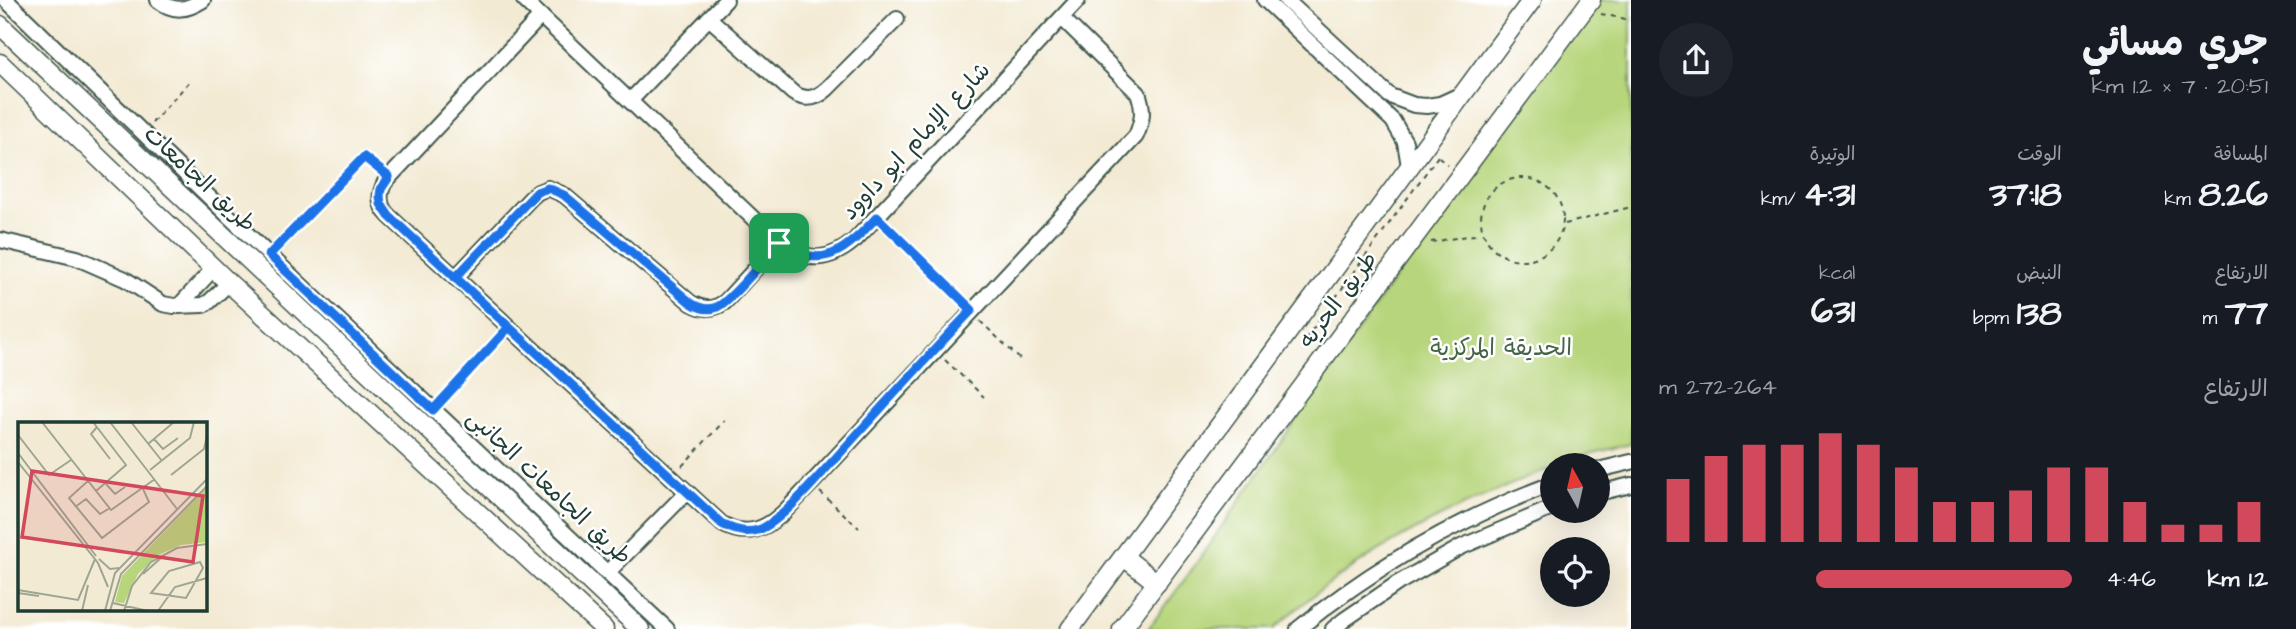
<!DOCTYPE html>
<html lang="ar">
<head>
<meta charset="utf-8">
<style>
  :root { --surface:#171b24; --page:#20242c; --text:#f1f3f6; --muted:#9ea1a6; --accent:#d1495b }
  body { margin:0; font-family:"Architects Daughter","Playpen Sans Arabic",sans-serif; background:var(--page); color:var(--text); direction:rtl; height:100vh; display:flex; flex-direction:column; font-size:26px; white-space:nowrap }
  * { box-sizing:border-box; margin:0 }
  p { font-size:23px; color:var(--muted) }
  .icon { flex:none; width:38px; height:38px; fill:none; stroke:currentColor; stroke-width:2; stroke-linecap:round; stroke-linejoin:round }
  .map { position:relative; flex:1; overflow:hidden; direction:ltr }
  .panel { display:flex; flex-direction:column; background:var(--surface); width:665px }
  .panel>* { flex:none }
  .needle { width:46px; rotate:352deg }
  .fabs { position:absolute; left:1540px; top:453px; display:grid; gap:14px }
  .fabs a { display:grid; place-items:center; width:70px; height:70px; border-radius:50%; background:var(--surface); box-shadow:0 7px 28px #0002; font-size:35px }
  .pin { position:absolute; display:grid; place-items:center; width:60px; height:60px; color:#fff; margin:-30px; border-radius:14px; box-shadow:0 4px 10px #0006 }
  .round { display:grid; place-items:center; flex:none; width:74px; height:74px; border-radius:37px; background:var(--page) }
  .summary { display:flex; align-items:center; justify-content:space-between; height:119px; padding:0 28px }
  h1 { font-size:38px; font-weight:700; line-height:52px }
  .metrics { display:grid; grid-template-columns:repeat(3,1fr); gap:10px; height:119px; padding:7px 28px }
  .metrics div { display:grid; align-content:center }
  .metrics b { font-size:35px; font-weight:700 }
  .metrics small { font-size:19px; font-weight:400 }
  .metrics p { font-size:19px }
  .chart { height:196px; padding:14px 28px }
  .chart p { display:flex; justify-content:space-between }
  .chart svg { width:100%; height:126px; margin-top:7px; stroke:var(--accent); stroke-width:6 }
  ul { padding:0 28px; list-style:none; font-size:23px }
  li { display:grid; grid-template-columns:112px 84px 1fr; align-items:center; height:52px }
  li i { height:18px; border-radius:9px; background:var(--accent) }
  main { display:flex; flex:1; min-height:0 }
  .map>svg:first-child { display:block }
</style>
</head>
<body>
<main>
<section class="panel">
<div class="summary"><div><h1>جري مسائي</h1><p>20:51 · 7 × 1.2 km</p></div><a class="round"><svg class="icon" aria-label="share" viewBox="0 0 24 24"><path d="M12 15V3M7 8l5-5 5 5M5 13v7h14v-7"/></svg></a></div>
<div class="metrics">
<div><p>المسافة</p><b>8.26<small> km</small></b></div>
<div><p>الوقت</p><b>37:18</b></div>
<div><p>الوتيرة</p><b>4:31<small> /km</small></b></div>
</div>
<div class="metrics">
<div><p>الارتفاع</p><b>77<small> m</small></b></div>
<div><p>النبض</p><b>138<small> bpm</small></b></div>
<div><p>kcal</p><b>631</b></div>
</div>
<div class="chart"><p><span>الارتفاع</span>264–272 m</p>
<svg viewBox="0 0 160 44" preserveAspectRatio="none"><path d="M5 44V22M15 44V14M25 44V10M35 44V10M45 44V6M55 44V10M65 44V18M75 44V30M85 44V30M95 44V26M105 44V18M115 44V18M125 44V30M135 44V38M145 44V38M155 44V30"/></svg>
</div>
<ul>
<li><b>1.2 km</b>4:46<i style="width:62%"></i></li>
</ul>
</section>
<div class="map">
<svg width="1631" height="629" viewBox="0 0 1631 629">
  <rect width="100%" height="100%" fill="#fff"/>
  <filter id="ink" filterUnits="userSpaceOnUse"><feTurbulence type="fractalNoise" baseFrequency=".0143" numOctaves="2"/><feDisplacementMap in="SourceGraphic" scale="14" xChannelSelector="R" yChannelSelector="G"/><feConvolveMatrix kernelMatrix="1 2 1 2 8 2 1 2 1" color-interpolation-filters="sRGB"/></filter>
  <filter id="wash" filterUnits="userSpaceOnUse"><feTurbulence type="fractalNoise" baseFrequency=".00686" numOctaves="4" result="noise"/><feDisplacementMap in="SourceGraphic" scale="28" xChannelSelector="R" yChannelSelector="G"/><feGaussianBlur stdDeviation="1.57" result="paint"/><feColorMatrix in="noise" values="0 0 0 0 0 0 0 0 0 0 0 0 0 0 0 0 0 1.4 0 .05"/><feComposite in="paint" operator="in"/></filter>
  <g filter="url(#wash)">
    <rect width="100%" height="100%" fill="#f3ead3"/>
    <!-- green -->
    <path fill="#b7d57b" stroke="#6b8958" stroke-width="2" d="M1596,0H1631V444L1592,453L1559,465L1552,466V468C1452,507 1353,555 1274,629H1148L1188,575L1448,201Z"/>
  </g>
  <g filter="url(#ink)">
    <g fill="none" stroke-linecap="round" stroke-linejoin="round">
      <!-- minor casing -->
      <g stroke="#3f574c" stroke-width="18">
        <g id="minor">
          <polyline points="6,0 269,255 667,629"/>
          <path d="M158,0C174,13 187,10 203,0"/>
          <path d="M524,0L779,243C808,263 829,262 855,240L1078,0"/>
          <polyline points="1265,0 1393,121 1405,142 1409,166"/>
          <polyline points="1286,0 1390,96 1414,105 1427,106 1440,104 1462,94"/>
          <path d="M541,16L385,182C378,195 379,206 389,216L722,524C762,546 785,510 811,484L1136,136C1143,120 1144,109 1138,93L1062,18"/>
          <path d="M709,18L793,93C806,101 816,99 827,89L897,19"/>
          <polyline points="630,101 726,0"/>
          <polyline points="0,240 77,258 125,279 163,304 174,306 203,305 209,302 229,283"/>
          <path d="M455,278L531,198L538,192L548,188L564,195L691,303C704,310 713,310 725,302L779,243"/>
          <polyline points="179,306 214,268"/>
          <polyline points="1598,470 1631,462"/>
          <polyline points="1598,493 1631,485"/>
          <polyline points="607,573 687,492"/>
          <path d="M1298,629C1374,567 1460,518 1552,484"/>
          <polyline points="1333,629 1344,620 1398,583 1461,547 1552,508"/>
        </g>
      </g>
      <!-- major casing -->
      <g stroke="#3f574c" stroke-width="21">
        <g id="major">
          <polyline points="0,25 640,629"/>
          <polyline points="0,63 229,283 604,629"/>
          <polyline points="1124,557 1157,583"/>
          <polyline points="1070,629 1532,0"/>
          <polyline points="1122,629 1591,0"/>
        </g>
      </g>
      <!-- path -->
      <g stroke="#3f574c" stroke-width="2" stroke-dasharray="5 5" stroke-linecap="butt">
        <polyline points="1601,14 1631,20"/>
        <polyline points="152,123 189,82"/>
        <polyline points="1439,157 1448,165"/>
        <circle cx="1522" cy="219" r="41"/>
        <polyline points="1565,224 1631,207"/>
        <polyline points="887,227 964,301"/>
        <polyline points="1431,242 1480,234"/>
        <polyline points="278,246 364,157 378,168"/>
        <polyline points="980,321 1022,361"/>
        <polyline points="1317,343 1307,337 1438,156"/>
        <polyline points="945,360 984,397"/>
        <polyline points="443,399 501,336"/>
        <polyline points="682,466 725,420"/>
        <polyline points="820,492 859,528"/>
      </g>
      <!-- minor -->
      <use href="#minor" stroke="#fff" stroke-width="14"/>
      <!-- major -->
      <use href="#major" stroke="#fff" stroke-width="18"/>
    </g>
  </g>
  <g fill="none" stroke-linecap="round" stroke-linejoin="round" filter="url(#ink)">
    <!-- route casing -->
    <g stroke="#fff" stroke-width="14">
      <path id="route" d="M779,243C767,256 731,301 717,307C708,311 699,308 691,303L564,195L548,188L537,192L455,278L509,327L433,410L269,255L364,157L389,177L381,189L380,196L381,204L389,216L722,524C733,530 745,534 758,530C780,523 816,479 833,461C879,410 925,359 972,310L877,217C846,250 823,273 779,243"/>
    </g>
    <!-- route -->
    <use href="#route" stroke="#1a73e8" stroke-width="9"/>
  </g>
  <g text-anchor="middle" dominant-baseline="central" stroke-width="5" stroke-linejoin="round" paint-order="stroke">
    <!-- street labels -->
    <g font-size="23" fill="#1f3d34" stroke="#fff">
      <text transform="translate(916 141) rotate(-47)">شارع الإمام ابو داوود</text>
      <text transform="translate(200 179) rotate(43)">طريق الجامعات</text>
      <text transform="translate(1338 300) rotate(-53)">طريق الحريه</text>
      <text transform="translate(549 487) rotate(43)">طريق الجامعات الجانبى</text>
    </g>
    <!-- park labels -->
    <g font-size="23" fill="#456346" stroke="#fff">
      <text x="1501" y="348">الحديقة المركزية</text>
    </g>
  </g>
  <!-- overview -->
  <g transform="translate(18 422)">
    <rect width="189" height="189" fill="#f3ead3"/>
    <path d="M189,65V120L163,123L140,133L120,152L106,181L97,180L104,154Z" fill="#b7d57b"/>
    <path fill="none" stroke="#9ea593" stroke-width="2" d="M24,0L93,88L137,57M75,0L108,43L78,69M92,0L159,87M113,0L144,39M79,5L73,12L92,37M0,13L31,53L53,38M136,17L145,27L160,16M130,22L156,0M0,31L78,134M0,40L80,141L90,165M132,48L172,16L176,0M153,53L186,27L189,14M70,59L51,76L84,116L131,80L125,67M88,62L97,72L107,65M57,85L68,77L82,92L92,86M81,137L92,147L101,146M182,140L185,146L168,176L133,171L151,149ZM125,152L143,136M0,168L60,178L77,137M0,171L21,174M95,181L130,189M64,189L70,163M87,189L97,151L189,57M92,189L103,152L189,64M106,189L114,164L133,140L159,126L189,122M140,189L157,165L189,156"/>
    <path fill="#d1495b" fill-opacity="0.15" stroke="#d1495b" stroke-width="3.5" d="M14,49L185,74L175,140L4,115Z"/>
    <rect width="189" height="189" fill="none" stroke="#1f3d34" stroke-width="3.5"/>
  </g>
</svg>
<div class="fabs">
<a><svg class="needle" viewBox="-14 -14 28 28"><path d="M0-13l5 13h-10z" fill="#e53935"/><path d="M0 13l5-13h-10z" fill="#9ea1a6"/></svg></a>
<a><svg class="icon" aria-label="locate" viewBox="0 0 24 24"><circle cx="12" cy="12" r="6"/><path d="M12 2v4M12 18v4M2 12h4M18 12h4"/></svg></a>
</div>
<div class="pin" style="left:779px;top:243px;background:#1e9e55"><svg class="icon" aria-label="arrive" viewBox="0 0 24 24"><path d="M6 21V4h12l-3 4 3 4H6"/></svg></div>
</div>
</main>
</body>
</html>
